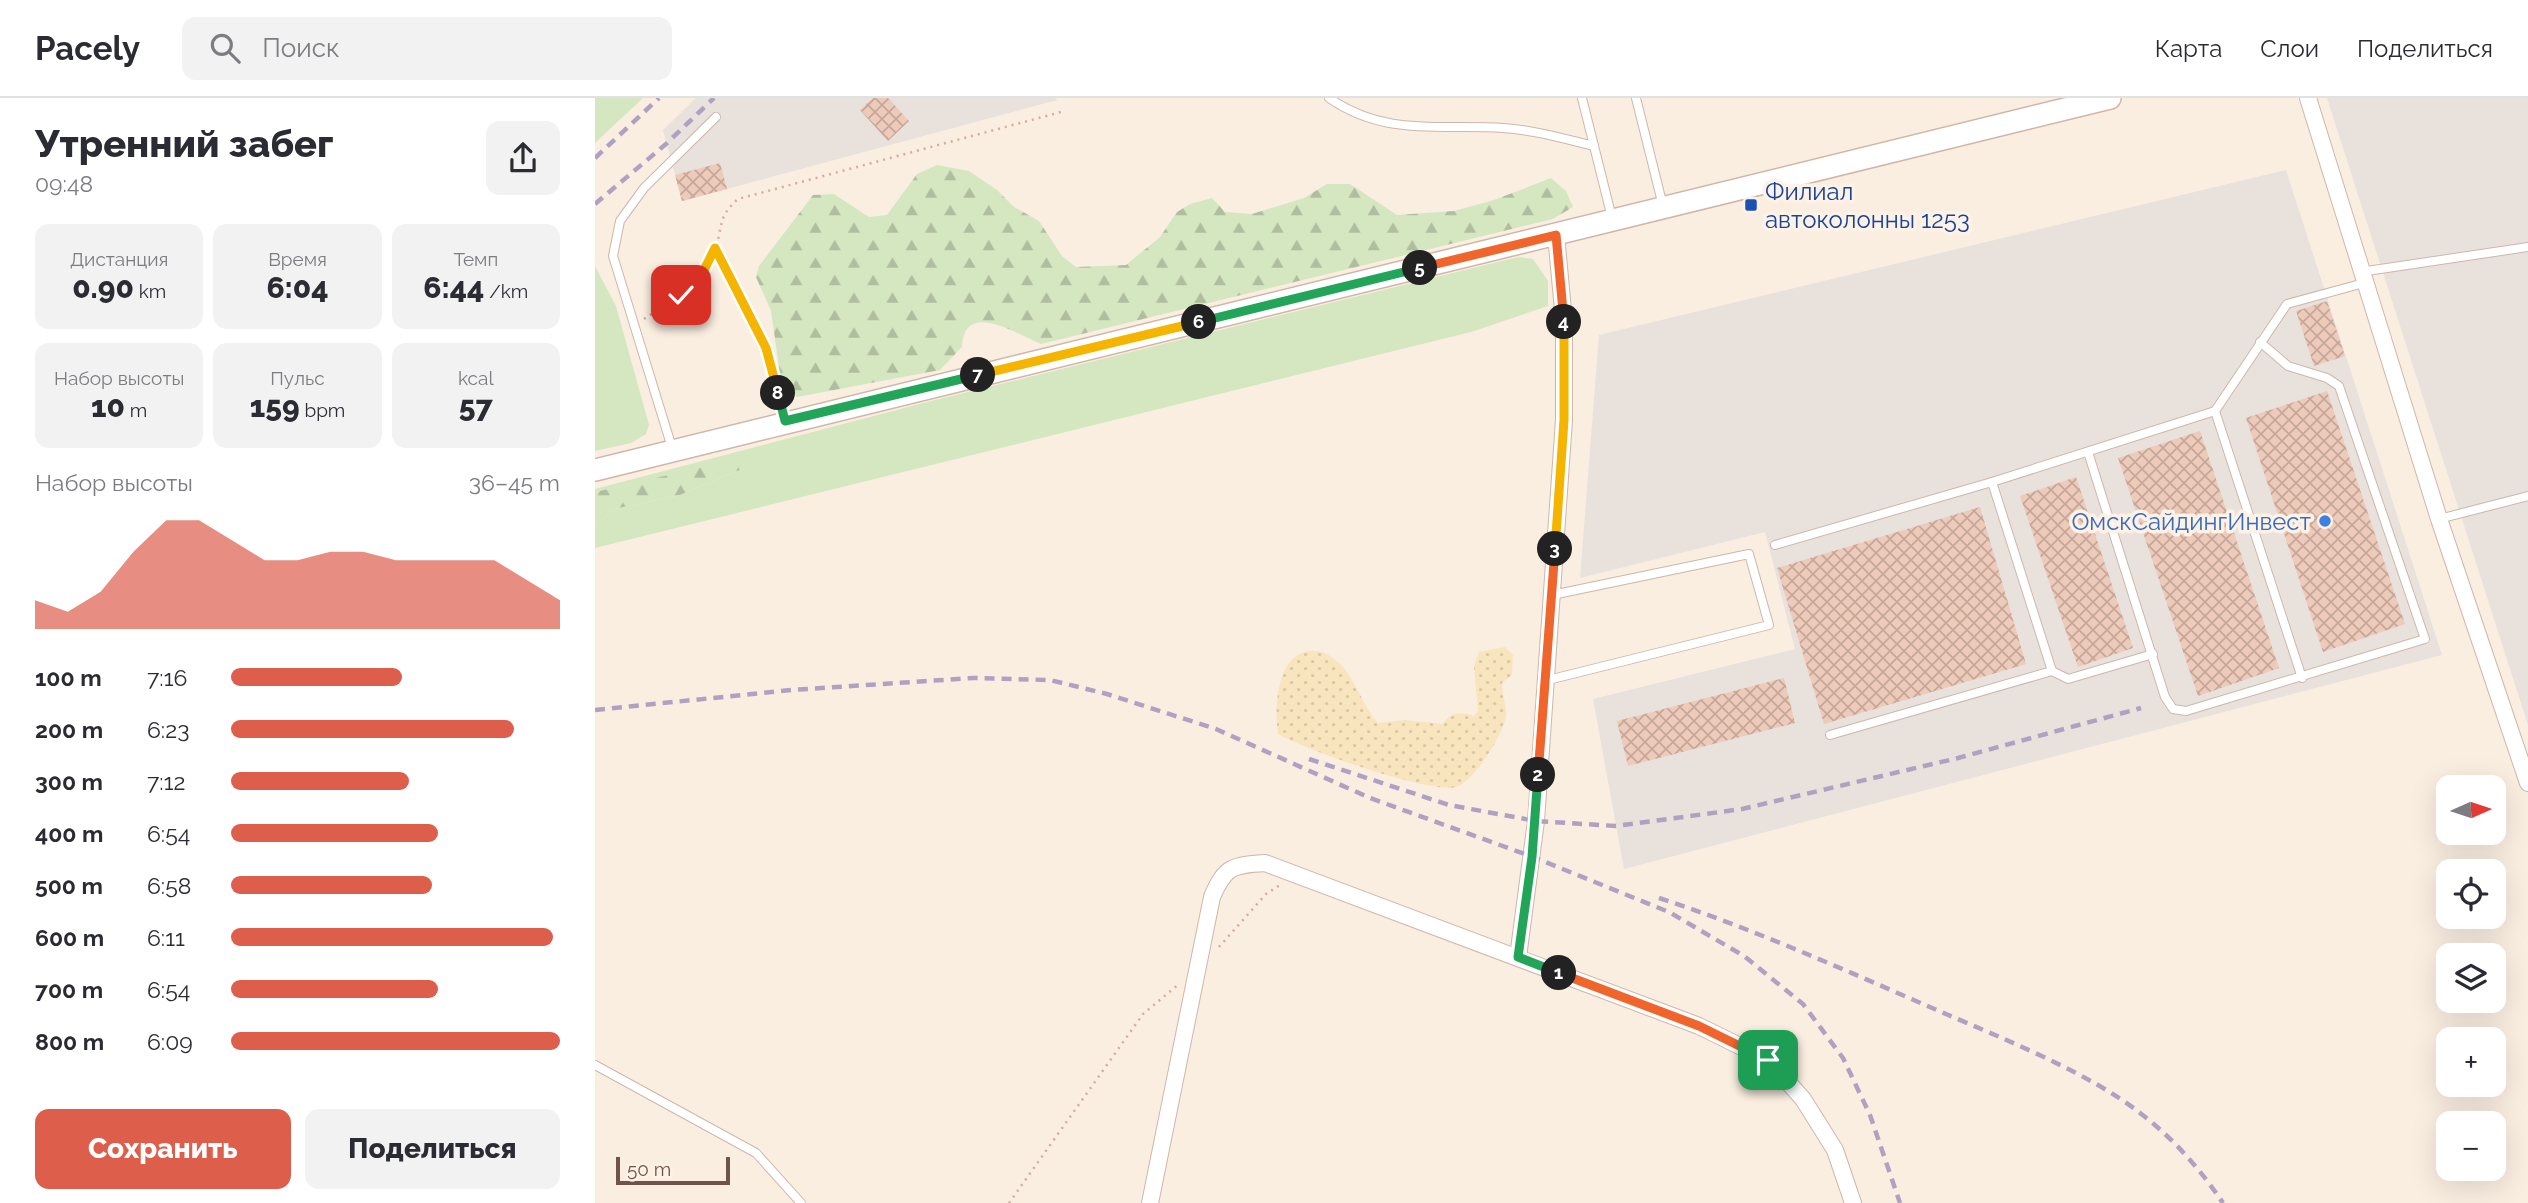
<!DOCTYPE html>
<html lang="ru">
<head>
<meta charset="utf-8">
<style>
  :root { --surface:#fff; --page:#f2f2f3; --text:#2b2b33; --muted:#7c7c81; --line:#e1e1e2; --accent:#de5e4c }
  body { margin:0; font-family:Raleway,sans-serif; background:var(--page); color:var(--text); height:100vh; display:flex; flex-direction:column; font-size:26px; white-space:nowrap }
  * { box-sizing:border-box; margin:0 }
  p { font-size:23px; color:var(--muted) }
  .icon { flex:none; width:38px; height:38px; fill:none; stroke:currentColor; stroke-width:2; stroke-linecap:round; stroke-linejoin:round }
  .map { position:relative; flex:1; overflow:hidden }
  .details { display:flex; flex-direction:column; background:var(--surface); width:595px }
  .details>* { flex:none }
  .needle { width:46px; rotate:87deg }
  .fabs { position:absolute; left:1841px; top:677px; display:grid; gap:14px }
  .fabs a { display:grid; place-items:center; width:70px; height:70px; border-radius:14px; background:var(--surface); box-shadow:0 7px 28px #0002; font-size:35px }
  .scale { position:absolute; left:21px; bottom:18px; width:114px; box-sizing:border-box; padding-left:7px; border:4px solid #70534a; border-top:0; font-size:19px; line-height:24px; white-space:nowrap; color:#70534a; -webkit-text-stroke:5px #fef2e7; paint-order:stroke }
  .pin { position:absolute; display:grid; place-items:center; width:60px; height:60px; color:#fff; margin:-30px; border-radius:14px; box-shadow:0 4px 10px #0006 }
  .km { position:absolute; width:35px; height:35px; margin:-18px; border-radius:50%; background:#222; color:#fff; font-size:19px; line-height:35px; text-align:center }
  .round { display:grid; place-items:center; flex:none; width:74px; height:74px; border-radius:14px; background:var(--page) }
  .headline { display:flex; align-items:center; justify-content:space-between; height:119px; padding:0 35px }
  h1 { font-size:38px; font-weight:800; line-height:52px }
  .figures { display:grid; grid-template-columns:repeat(3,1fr); gap:10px; height:119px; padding:7px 35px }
  .figures div { display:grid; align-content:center; border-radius:14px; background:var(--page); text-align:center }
  .figures b { font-size:30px; font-weight:800 }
  .figures small { font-size:19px; font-weight:400 }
  .figures p { font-size:19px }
  .chart { height:196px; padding:14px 35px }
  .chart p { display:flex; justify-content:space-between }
  .chart svg { width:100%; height:126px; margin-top:7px; fill:var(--accent); opacity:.7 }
  .primary-button { display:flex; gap:14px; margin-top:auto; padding:14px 35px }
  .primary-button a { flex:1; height:80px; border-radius:14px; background:var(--accent); color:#fff; font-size:28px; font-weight:800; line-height:80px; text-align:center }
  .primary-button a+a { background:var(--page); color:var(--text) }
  ul { padding:0 35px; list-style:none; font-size:23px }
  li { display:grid; grid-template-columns:112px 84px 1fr; align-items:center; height:52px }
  li i { height:18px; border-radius:9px; background:var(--accent) }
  header { display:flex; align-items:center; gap:42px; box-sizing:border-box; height:98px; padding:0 35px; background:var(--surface); border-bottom:2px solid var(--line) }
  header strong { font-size:33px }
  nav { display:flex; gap:38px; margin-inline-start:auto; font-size:24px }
  .search { width:490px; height:63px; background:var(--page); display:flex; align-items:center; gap:18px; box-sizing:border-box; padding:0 24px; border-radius:14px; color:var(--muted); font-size:26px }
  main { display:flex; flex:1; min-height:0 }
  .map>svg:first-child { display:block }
</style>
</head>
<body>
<header>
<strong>Pacely</strong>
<div class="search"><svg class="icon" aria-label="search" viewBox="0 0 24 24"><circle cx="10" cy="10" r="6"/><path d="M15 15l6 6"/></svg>Поиск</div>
<nav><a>Карта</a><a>Слои</a><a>Поделиться</a></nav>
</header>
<main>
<section class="details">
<div class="headline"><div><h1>Утренний забег</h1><p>09:48</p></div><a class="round"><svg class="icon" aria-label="share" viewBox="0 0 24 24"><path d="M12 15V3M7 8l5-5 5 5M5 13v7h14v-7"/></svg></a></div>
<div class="figures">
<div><p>Дистанция</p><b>0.90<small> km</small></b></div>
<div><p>Время</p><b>6:04</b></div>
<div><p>Темп</p><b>6:44<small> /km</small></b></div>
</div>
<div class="figures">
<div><p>Набор высоты</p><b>10<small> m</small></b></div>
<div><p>Пульс</p><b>159<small> bpm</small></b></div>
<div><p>kcal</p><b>57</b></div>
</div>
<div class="chart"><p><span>Набор высоты</span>36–45 m</p>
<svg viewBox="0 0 160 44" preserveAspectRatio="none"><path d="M0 44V34L10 38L20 31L30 17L40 6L50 6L60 13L70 20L80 20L90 17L100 17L110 20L120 20L130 20L140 20L150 27L160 34V44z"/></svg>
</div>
<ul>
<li><b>100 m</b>7:16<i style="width:52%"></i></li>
<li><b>200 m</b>6:23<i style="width:86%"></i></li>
<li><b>300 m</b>7:12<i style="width:54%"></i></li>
<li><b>400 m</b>6:54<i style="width:63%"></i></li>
<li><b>500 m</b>6:58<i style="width:61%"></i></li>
<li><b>600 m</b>6:11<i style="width:98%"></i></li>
<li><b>700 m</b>6:54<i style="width:63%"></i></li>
<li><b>800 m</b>6:09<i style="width:100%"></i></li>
</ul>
<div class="primary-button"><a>Сохранить</a><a>Поделиться</a></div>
</section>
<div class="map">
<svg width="1933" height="1105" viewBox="0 0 1933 1105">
  <defs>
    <pattern id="forest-firs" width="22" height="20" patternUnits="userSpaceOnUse" patternTransform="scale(1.75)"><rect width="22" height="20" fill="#d4e7c1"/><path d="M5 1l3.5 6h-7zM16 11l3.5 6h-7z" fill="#b0be9f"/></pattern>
    <pattern id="sand-dots" width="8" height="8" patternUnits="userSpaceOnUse" patternTransform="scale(1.75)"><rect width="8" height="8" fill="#f8e5bd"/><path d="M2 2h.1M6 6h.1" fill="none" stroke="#d8c6a4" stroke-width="1.8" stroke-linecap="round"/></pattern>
    <pattern id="building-cross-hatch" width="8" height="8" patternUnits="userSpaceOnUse" patternTransform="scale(1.75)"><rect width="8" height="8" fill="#eecaba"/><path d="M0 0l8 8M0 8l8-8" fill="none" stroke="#c5a799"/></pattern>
  </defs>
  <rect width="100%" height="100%" fill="#faeee1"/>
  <!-- industrial -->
  <g fill="#e9e1dc">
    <polygon points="101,0 461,0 462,2 87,103 68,32"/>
    <polygon points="1732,0 1933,0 1933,627"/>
    <polygon points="1691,72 1847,557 1029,771 998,601 1200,551 1170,434 985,480 1004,237"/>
  </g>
  <!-- green -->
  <g fill="#d4e7c1">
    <polygon points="0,0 48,0 0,45"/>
    <polygon points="923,159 938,161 953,183 953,208 876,234 0,450 0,428 19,411 85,397 147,371 134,364 0,394 0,391 332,304"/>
    <polygon points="0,168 21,208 54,327 51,336 36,345 0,353"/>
  </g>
  <!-- forest -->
  <g fill="url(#forest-firs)">
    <path d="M342,67L374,73L402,92L419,109L444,123L467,158L481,169L531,167L565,139L582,114L595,106L617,100L630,114L657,116L709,100L732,86H755L802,117L859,113L899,102L956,80L971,93L978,109L958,121L446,246C423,237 369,200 367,249L345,272L202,299L186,283L176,213L161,179L164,168L218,97L239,96L274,119L292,117L322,76Z"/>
    <polygon points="134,363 150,364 147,371 85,397 19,411 0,428 0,394"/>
  </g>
  <!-- sand -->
  <path fill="url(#sand-dots)" d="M910,549L918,557L917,577L907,585C907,596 911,607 911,617C910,634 878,685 861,689C834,696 709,651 683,636C679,608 682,550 720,553C730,553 741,561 748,569C762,586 768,608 783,625L810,622L848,626C856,613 866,614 879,618L883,613L879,568L884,554Z"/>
  <!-- building -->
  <g fill="url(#building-cross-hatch)">
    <polygon points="278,0 293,0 314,23 293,43 265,12"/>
    <polygon points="125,65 132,91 87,103 80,77"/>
    <polygon points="1732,203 1750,258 1719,268 1701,213"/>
    <polygon points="1732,293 1810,526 1728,554 1651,320"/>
    <polygon points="1605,333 1684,570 1603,598 1523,360"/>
    <polygon points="1481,379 1538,550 1483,569 1425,398"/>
    <polygon points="1385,409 1431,566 1229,626 1182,470"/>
    <polygon points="1189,580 1200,625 1033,668 1022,623"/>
  </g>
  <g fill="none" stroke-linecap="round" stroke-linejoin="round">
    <!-- service casing -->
    <g stroke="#cdb7ac" stroke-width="10">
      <g id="service">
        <path d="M734,0C790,39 846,26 908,30C939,32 970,41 999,48"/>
        <polyline points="987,0 1017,120"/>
        <polyline points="1041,0 1068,108"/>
        <polyline points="1765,174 1933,149"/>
        <polyline points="78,353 18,158 25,123 49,90 121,19"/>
        <polyline points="1493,354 1570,599 1578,611 1591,613 1830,541 1744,288 1732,280 1693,268 1665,244"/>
        <polyline points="1844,421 1933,398"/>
        <polyline points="1180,447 1397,384 1620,313"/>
        <polyline points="1457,573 1473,581 1558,556"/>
        <polyline points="1707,580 1620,313 1692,206 1769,185"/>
        <polyline points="949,583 1174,527 1154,456 957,497"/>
        <polyline points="1235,637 1457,573 1397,384"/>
        <polyline points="0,967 161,1055 206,1105"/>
      </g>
    </g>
    <!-- minor casing -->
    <g stroke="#cdb7ac" stroke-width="18">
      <g id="minor">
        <polyline points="1713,0 1844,421 1933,685"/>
        <polyline points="923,859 941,723 969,322 969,223 961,137"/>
        <path d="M555,1105L617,799C630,768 638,767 670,765L1104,928L1173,962L1208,1001L1240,1052L1258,1105"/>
      </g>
    </g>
    <!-- secondary casing -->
    <g stroke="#d0b6a9" stroke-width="24">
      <polyline id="secondary" points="0,372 1515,0"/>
    </g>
    <!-- path -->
    <g stroke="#d2ad9e" stroke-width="2.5" stroke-dasharray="2 5" stroke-linecap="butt">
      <polyline points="120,150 171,250 186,308"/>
      <path d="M49,221C78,202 104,186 119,153C129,130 121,120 143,101L466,14"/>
      <polyline points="624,849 671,796 685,787"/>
      <polyline points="414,1105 548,916 584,886"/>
    </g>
    <!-- service -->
    <use href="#service" stroke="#fff" stroke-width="8"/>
    <!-- minor -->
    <use href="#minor" stroke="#fff" stroke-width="16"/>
    <!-- secondary -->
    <use href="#secondary" stroke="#fff" stroke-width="21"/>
    <!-- rail -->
    <g stroke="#b0a1c2" stroke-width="4.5" stroke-dasharray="10 7" stroke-linecap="butt">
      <polyline points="0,60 64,0"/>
      <polyline points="0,106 71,46 119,0"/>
      <polyline points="0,612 196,592 378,580 455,582 512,596 621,631 775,700 938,759 1074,814 1149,858 1208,906 1248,960 1275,1017 1305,1105"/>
      <polyline points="714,661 854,707 941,723 1021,728 1147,711 1363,660 1546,610"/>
      <path d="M1064,800C1162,832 1256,875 1351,916C1409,941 1496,976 1545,1015C1578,1040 1605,1071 1628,1105"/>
    </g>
  </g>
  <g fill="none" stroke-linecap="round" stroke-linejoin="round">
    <!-- split-1 casing -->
    <g stroke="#fff" stroke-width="14">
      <polyline id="split-1" points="964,875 1104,928 1173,962"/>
    </g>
    <!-- split-2 casing -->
    <g stroke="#fff" stroke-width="14">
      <polyline id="split-2" points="943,677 937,759 923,859 964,875"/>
    </g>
    <!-- split-3 casing -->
    <g stroke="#fff" stroke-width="14">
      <polyline id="split-3" points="943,677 960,451"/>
    </g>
    <!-- split-4 casing -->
    <g stroke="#fff" stroke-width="14">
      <polyline id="split-4" points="960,451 969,322 969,224"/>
    </g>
    <!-- split-5 casing -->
    <g stroke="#fff" stroke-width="14">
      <polyline id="split-5" points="825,170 961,137 969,224"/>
    </g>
    <!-- split-6 casing -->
    <g stroke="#fff" stroke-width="14">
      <polyline id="split-6" points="604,224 825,170"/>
    </g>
    <!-- split-7 casing -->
    <g stroke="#fff" stroke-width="14">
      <polyline id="split-7" points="383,277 604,224"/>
    </g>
    <!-- split-8 casing -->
    <g stroke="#fff" stroke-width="14">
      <polyline id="split-8" points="183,295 190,323 383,277"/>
    </g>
    <!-- split-9 casing -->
    <g stroke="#fff" stroke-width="14">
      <polyline id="split-9" points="86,197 108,174 120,150 171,250 183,295"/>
    </g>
    <!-- split-1 -->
    <use href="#split-1" stroke="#f0652b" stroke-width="9"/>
    <!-- split-2 -->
    <use href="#split-2" stroke="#22a559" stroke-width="9"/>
    <!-- split-3 -->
    <use href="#split-3" stroke="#f0652b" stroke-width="9"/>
    <!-- split-4 -->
    <use href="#split-4" stroke="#f5b400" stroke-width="9"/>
    <!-- split-5 -->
    <use href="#split-5" stroke="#f0652b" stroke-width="9"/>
    <!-- split-6 -->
    <use href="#split-6" stroke="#22a559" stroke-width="9"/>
    <!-- split-7 -->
    <use href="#split-7" stroke="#f5b400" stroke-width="9"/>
    <!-- split-8 -->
    <use href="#split-8" stroke="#22a559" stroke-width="9"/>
    <!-- split-9 -->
    <use href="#split-9" stroke="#f5b400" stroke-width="9"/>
  </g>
  <!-- markers -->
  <rect fill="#1a4fb4" stroke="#fef2e7" stroke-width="2.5" x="1149" y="100" width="14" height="14" rx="3.5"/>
  <circle fill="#3f7fe0" stroke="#fef2e7" stroke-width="2.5" cx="1730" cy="423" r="7"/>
  <g text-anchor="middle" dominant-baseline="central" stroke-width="7" stroke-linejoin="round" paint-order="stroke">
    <!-- transit labels -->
    <g font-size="24" fill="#164399" stroke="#fef2e7" text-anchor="start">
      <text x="1170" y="93">Филиал<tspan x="1170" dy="28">автоколонны 1253</tspan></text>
    </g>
    <!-- shop labels -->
    <g font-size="24" fill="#366cbe" stroke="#fef2e7" text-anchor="end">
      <text x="1716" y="423">ОмскСайдингИнвест</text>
    </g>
  </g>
</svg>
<div class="fabs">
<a><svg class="needle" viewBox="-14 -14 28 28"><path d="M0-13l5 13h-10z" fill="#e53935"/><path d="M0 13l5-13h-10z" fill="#7c7c81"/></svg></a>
<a><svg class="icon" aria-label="locate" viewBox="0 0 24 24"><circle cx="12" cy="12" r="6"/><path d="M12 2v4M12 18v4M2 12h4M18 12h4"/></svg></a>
<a><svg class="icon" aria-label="layers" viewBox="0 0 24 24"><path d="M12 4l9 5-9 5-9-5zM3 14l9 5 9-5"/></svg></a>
<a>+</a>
<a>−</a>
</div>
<div class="scale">50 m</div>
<div class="pin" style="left:1173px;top:962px;background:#1e9e55"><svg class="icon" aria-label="arrive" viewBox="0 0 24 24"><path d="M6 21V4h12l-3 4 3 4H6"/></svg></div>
<div class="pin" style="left:86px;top:197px;background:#d93025"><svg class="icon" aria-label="check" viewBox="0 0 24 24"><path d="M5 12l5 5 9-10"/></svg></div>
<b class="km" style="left:964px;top:875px">1</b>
<b class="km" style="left:943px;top:677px">2</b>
<b class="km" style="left:960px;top:451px">3</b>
<b class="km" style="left:969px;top:224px">4</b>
<b class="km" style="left:825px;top:170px">5</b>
<b class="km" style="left:604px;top:224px">6</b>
<b class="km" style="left:383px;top:277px">7</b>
<b class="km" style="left:183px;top:295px">8</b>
</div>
</main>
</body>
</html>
